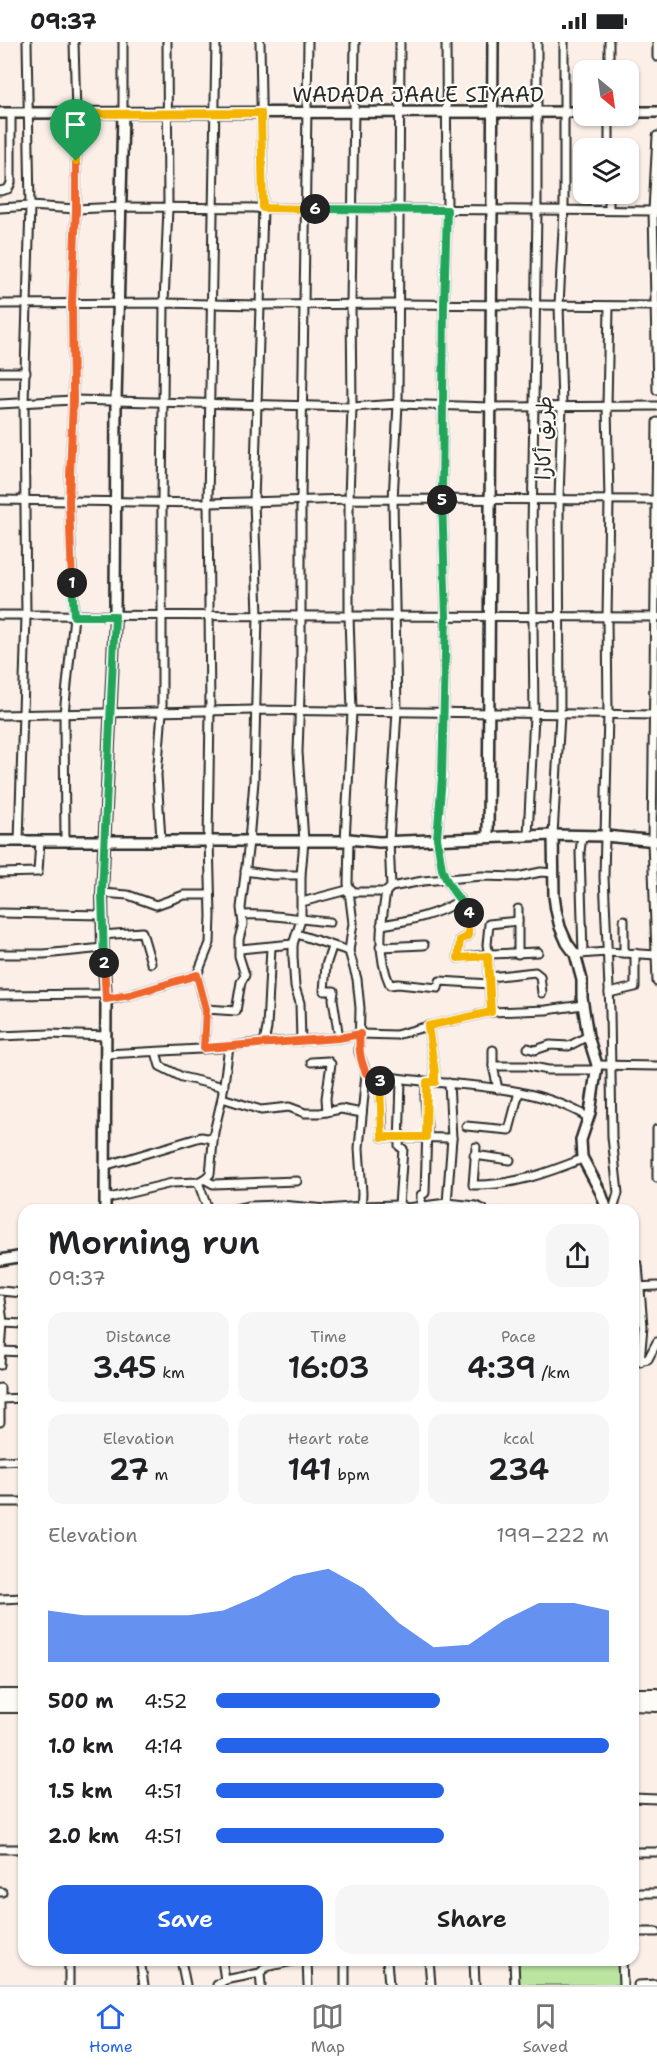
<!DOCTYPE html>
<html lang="en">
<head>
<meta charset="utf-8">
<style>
  :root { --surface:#fff; --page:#f6f6f6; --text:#202124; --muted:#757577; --line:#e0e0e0; --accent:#2563eb }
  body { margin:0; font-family:"Shantell Sans","Playpen Sans Arabic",sans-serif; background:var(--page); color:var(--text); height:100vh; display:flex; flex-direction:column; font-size:22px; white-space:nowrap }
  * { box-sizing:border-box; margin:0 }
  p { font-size:20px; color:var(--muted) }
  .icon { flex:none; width:33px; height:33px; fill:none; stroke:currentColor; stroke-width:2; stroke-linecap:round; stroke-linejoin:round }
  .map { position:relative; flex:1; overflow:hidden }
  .panel { position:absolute; left:18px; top:1162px; width:621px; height:762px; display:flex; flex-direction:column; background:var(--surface); border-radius:18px; box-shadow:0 2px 4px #0004 }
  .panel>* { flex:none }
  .needle { width:39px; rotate:151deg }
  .tools { position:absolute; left:573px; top:18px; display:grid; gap:12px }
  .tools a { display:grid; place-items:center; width:66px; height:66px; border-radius:12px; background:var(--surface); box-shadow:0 2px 4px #0004; font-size:30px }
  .pin { position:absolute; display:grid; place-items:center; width:51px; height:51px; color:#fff; margin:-62px -26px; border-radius:50% 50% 50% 0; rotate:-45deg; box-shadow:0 0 6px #0007 }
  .pin .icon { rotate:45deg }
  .km { position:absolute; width:30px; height:30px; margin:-15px; border-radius:50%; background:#222; color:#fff; font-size:16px; line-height:30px; text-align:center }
  .round { display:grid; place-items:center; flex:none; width:63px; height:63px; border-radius:18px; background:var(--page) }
  .headline { display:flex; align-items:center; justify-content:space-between; height:102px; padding:0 30px }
  h1 { font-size:33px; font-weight:600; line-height:45px }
  .figures { display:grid; grid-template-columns:repeat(3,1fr); gap:9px; height:102px; padding:6px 30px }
  .figures div { display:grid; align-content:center; border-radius:15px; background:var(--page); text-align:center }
  .figures b { font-size:30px; font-weight:600 }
  .figures small { font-size:16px; font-weight:400 }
  .figures p { font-size:16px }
  .chart { height:168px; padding:12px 30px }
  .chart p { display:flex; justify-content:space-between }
  .chart svg { width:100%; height:108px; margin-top:6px; fill:var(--accent); opacity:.7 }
  .action { display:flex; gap:12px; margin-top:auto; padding:12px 30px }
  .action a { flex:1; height:69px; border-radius:18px; background:var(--accent); color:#fff; font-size:24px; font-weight:600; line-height:69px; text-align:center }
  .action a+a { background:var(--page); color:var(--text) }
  ul { padding:0 30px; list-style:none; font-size:20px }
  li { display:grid; grid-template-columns:96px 72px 1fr; align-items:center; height:45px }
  li i { height:15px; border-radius:8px; background:var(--accent) }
  .status { display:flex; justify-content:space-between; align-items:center; height:42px; padding:0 30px; background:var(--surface); direction:ltr }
  .status svg { height:16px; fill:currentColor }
  .tabs { display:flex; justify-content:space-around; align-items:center; height:84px; border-top:2px solid var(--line); background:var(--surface); font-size:16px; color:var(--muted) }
  .tabs a { display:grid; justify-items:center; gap:3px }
  .tabs .selected { color:var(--accent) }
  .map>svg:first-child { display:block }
</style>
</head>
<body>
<div class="status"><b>09:37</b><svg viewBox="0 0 49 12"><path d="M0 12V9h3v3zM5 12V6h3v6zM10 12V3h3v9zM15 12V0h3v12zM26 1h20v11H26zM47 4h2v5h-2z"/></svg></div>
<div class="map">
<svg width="657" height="1943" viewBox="0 0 657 1943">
  <rect width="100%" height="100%" fill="#fbefe8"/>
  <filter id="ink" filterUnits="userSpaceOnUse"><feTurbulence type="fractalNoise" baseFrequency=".0167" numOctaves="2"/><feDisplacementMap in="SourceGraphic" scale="12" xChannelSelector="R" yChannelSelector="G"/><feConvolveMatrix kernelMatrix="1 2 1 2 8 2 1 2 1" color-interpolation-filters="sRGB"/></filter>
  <g filter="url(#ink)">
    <!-- green -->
    <polygon fill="#bae4a0" stroke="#728866" stroke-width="1.5" points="516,1919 617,1919 619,1923 620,1943 517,1943"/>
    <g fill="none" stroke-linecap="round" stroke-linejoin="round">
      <!-- street casing -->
      <g stroke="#2b2b2b" stroke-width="11">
        <g id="street">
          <polyline points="446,0 447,168 444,263 442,457 446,574 442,735 437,796 442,827 446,837 453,849 469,870 468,894 460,898 458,916 491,912 538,910"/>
          <polyline points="609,0 609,28"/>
          <polyline points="657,0 657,15"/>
          <polyline points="123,71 123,0"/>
          <polyline points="657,94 653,169 657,348"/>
          <polyline points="609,106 609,74"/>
          <polyline points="0,149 8,147 11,141 11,71"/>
          <polyline points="0,166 30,164 76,167 121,165 657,169"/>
          <polyline points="609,168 609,152"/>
          <polyline points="0,262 164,261 258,263 398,262 657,264"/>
          <polyline points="609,265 607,364 609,458 607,575 608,672 604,835 610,969 612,1095 618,1151 613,1168"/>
          <polyline points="0,330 26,330"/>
          <polyline points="0,362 73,358 352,365 398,362 490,365 657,364"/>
          <polyline points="657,380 652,799 657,940"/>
          <polyline points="0,458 208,461 349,457 657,458"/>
          <polyline points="0,573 657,575"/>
          <polyline points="0,673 255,668 657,673"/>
          <polyline points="553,793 560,673 559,457 562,363 559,263 564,169 564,0"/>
          <polyline points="528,794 534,673 532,489 537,168 537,0"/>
          <polyline points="582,794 580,810 583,912"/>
          <path d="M349,797L348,841L353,881L349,909L357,937L360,966L359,1010L366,1031C440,1047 522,1035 589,1076"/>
          <polyline points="65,798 64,672 74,574 69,459 73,358 72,262 76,167 76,72 74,0"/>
          <polyline points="161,798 157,733 162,670 162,461 164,261 168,166 167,0"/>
          <polyline points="19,799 26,574 24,361 30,164 27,0"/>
          <polyline points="208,799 210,670 208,461 216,0"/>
          <polyline points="345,799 352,670 349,574 349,457 352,365 351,262 355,0"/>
          <polyline points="245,829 272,833 301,833"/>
          <polyline points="0,831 38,830 40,799"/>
          <polyline points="391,845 389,799 397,669 393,458 398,362 400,0"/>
          <path d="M386,850C381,882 376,912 390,943L398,942L438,946L440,939L490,942"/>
          <polyline points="102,851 128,853 156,863 184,853 210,853"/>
          <polyline points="302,860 351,847 354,850 386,850 391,845 423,839 482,834 517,835 541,830 554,831"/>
          <polyline points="518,867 518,912"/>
          <polyline points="0,871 102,873"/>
          <path d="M243,873C272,871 301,878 330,880"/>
          <polyline points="624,878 624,911"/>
          <path d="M381,883C408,879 438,873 460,858"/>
          <polyline points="297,892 349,909"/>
          <polyline points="102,893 142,890 151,921"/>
          <polyline points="332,905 326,923 324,949 334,949 333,957 339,996"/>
          <polyline points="380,905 424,903"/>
          <polyline points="240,907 293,902"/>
          <polyline points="0,912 44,912 103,906"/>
          <polyline points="491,912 489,913 487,903 489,882 518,879"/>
          <polyline points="579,912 607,910 657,913"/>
          <polyline points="488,914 491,970"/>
          <polyline points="490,935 535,930 540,934 542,951"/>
          <polyline points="609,951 635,945 635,911"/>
          <polyline points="0,953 106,952"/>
          <polyline points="106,958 130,953 197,933"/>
          <polyline points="206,967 236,969 241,940 245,933 239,914 239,897 243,882 241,866 249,799 254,739 258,573 254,460 263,166 260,0"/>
          <polyline points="0,994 50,992 106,994"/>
          <polyline points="301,999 300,961 295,945 293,915 293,902 301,878 301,833 304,799 298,710 301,623 301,458 308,0"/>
          <polyline points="264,1001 267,986 271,905"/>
          <polyline points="204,1006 206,967 197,933 210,901 211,874 209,799"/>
          <polyline points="528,1006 535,1008 550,1003 569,1004 588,994"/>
          <polyline points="493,1008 493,1024 498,1047"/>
          <polyline points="156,1010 160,1024 182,1035 224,1045"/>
          <polyline points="106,1012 219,1006 248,1002 339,996 360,992 396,993 428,984"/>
          <polyline points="311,1020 328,1019 331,1022 326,1056 327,1070"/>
          <polyline points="597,1023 657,1024"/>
          <polyline points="493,1024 528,1024 548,1028 595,1028"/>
          <path d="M380,1034C379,1055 384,1075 382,1095L452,1096"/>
          <polyline points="435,1040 435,1030 428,984 491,970 546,968 583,963"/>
          <polyline points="222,1056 261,1068 289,1065 305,1071 320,1071 341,1067 362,1071"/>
          <polyline points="466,1084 509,1088 519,1050"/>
          <polyline points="657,1087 657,1136"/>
          <path d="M476,1105L473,1143C511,1144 547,1131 582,1117"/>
          <polyline points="474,1113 510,1118"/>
          <polyline points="104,1124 201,1095 213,1097"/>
          <polyline points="204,1137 210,1132 214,1090 222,1056 229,1005"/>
          <polyline points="198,1140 208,1168"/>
          <polyline points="105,1157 172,1141 198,1140 204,1137 213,1142 297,1139"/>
          <polyline points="447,1161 452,1096 449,1041"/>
          <polyline points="399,1163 403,1107 399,1104 401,1038"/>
          <polyline points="421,1165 421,1153 425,1151 427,1085 425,1056 427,1040"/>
          <polyline points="230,1168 249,1164 281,1163 326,1167 362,1164 399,1163 407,1166 447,1161 476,1164 483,1167 483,1168"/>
          <polyline points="361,1168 362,1151 359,1106 366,1031"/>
          <polyline points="638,1223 643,1284 640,1320"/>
          <polyline points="633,1245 657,1244"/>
          <polyline points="0,1249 24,1251"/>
          <polyline points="0,1257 3,1281 0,1323"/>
          <polyline points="3,1281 24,1282"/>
          <polyline points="1,1309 24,1310"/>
          <polyline points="633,1320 648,1317 657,1300"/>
          <polyline points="0,1346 0,1380"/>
          <polyline points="1,1357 24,1356"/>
          <polyline points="0,1419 24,1418"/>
          <polyline points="0,1460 24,1460"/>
          <polyline points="0,1557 24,1556"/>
          <polyline points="633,1756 657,1757"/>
          <polyline points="0,1807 24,1807"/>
          <polyline points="633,1810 657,1810"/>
          <polyline points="0,1850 2,1850"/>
          <polyline points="633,1851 657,1851"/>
          <polyline points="633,1890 657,1890"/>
          <polyline points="69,1918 69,1943"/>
          <polyline points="140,1918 144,1943"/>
          <polyline points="181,1918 186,1943"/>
          <polyline points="222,1918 225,1938"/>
          <polyline points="307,1918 308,1943"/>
          <polyline points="387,1918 389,1943"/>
          <polyline points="429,1918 431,1943"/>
          <polyline points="474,1918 475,1943"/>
          <polyline points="514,1918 515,1943"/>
          <polyline points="622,1918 623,1943"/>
          <polyline points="260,1931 261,1943"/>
          <polyline points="217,1943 225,1938 260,1931 266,1925 298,1918"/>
          <polyline points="345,1943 345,1918"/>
          <polyline points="638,1943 657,1942"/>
        </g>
      </g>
      <!-- secondary casing -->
      <g stroke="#2b2b2b" stroke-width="14">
        <g id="secondary">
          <polyline points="628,70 657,70"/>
          <polyline points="0,71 584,70"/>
          <polyline points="553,793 554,854 556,868 560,885 567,901 575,912 582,938 582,956 588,994 597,1023 590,1071 581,1098 582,1115 601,1151 607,1168"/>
          <polyline points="488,795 493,0"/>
          <polyline points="0,799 345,799 349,797 379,800 553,793 605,794 657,799"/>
          <polyline points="105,1168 106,958 103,906 102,851 115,574 116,359 123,71"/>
          <polyline points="0,1218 24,1214"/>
        </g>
      </g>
      <!-- highway casing -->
      <g stroke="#2b2b2b" stroke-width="16">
        <g id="highway">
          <polyline points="633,1653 657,1653"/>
          <polyline points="0,1654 24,1654"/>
          <polyline points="633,1662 657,1663"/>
          <polyline points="0,1664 24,1664"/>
        </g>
      </g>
      <!-- street -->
      <use href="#street" stroke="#fdfcf7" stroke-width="7"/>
      <!-- secondary -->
      <use href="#secondary" stroke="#fdfcf7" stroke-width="9"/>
      <!-- highway -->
      <use href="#highway" stroke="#fdfcf7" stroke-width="12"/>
    </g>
  </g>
  <g fill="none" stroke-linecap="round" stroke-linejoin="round" filter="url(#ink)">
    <!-- split-1 casing -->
    <g stroke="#fff" stroke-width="12">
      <polyline id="split-1" points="72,541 69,459 73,358 72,262 76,167 76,119"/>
    </g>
    <!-- split-2 casing -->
    <g stroke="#fff" stroke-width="12">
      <polyline id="split-2" points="72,541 74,574 115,574 102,851 104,921"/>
    </g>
    <!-- split-3 casing -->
    <g stroke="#fff" stroke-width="12">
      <path id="split-3" d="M104,921L106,957L130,953L197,933L206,967L204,1006L339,996L360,992C358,1007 360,1018 366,1031L380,1034V1039"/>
    </g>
    <!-- split-4 casing -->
    <g stroke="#fff" stroke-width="12">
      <polyline id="split-4" points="380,1039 382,1095 426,1095 427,1040 435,1040 435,1030 428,984 491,970 488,914 458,916 460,898 468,894 469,871"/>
    </g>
    <!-- split-5 casing -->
    <g stroke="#fff" stroke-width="12">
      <polyline id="split-5" points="442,458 446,574 442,735 437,796 442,827 446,837 453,849 469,871"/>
    </g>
    <!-- split-6 casing -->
    <g stroke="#fff" stroke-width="12">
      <polyline id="split-6" points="315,167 447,168 444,263 442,458"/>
    </g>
    <!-- split-7 casing -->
    <g stroke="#fff" stroke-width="12">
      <polyline id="split-7" points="76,119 76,72 261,71 263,166 315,167"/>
    </g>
    <!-- split-1 -->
    <use href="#split-1" stroke="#f0652b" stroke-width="8"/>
    <!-- split-2 -->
    <use href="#split-2" stroke="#22a559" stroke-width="8"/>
    <!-- split-3 -->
    <use href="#split-3" stroke="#f0652b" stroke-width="8"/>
    <!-- split-4 -->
    <use href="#split-4" stroke="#f5b400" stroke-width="8"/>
    <!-- split-5 -->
    <use href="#split-5" stroke="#22a559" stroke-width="8"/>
    <!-- split-6 -->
    <use href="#split-6" stroke="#22a559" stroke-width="8"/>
    <!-- split-7 -->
    <use href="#split-7" stroke="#f5b400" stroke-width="8"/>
  </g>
  <g text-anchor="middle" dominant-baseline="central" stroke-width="4.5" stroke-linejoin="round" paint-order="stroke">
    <!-- street labels -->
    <g font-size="21" fill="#2b2b2b" stroke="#fdfcf7">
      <text x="418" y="53">WADADA JAALE SIYAAD</text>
      <text transform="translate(544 396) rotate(-89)">طريق أكارا</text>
    </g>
  </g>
</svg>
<div class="tools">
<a><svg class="needle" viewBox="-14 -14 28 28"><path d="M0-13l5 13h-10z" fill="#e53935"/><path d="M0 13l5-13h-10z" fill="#757577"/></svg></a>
<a><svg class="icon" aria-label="layers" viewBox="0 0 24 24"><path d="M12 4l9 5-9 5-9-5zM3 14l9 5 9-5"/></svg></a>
</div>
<div class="pin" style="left:76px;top:119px;background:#1e9e55"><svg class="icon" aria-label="arrive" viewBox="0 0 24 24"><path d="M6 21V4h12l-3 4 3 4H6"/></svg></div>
<b class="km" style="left:72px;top:541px">1</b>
<b class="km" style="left:104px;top:921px">2</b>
<b class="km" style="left:380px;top:1039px">3</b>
<b class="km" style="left:469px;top:871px">4</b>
<b class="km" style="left:442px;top:458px">5</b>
<b class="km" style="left:315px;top:167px">6</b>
<section class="panel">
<div class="headline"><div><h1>Morning run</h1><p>09:37</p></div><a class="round"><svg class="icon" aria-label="share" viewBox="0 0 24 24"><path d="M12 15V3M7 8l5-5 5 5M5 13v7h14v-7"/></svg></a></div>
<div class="figures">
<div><p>Distance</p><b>3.45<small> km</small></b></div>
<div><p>Time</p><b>16:03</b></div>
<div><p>Pace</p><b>4:39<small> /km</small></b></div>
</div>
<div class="figures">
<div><p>Elevation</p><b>27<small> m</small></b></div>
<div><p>Heart rate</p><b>141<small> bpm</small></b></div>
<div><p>kcal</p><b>234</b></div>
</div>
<div class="chart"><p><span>Elevation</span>199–222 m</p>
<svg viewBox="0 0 160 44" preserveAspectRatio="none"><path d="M0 44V23L10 25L20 25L30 25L40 25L50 23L60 17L70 9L80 6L90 14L100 28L110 38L120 37L130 27L140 20L150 20L160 23V44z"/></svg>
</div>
<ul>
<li><b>500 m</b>4:52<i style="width:57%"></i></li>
<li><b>1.0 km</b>4:14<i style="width:100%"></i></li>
<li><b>1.5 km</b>4:51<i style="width:58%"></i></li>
<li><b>2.0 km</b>4:51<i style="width:58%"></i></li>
</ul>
<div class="action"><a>Save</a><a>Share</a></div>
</section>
</div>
<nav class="tabs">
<a class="selected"><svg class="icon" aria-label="home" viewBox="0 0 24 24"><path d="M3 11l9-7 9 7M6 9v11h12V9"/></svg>Home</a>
<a><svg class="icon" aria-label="map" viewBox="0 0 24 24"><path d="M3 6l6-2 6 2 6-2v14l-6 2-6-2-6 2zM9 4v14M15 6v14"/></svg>Map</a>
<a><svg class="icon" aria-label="saved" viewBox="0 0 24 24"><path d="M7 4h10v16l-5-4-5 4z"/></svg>Saved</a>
</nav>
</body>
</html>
